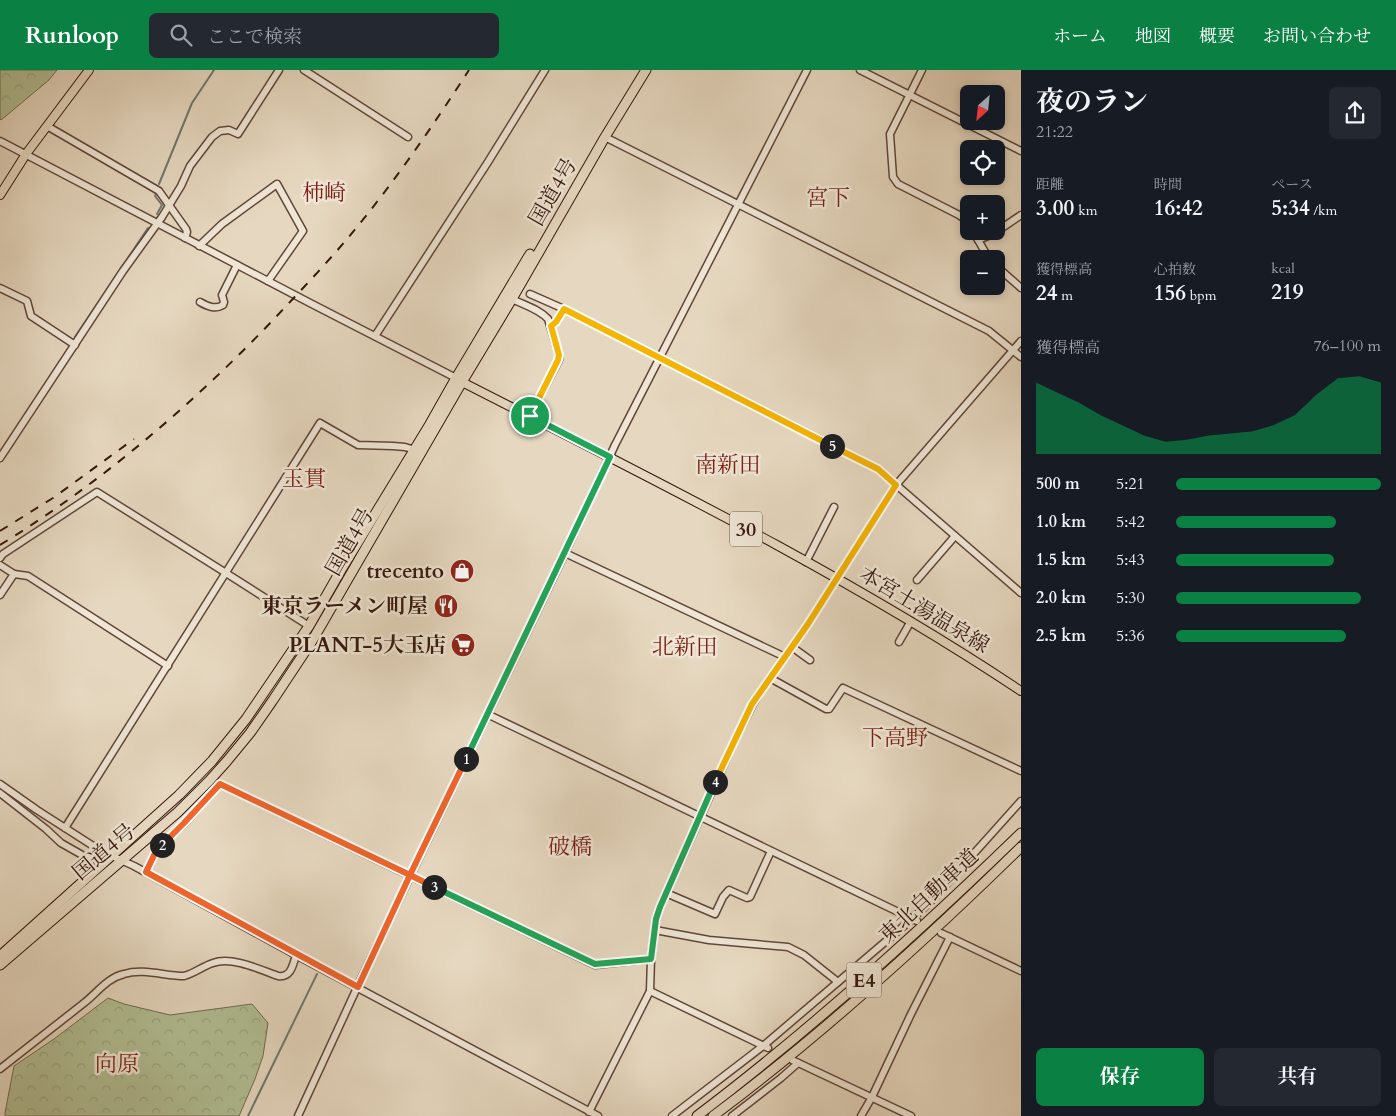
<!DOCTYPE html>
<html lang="ja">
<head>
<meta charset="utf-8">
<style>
  :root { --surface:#171b24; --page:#242831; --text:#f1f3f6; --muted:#9ea1a6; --accent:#0b8043 }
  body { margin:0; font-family:Cardo,"Noto Serif JP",serif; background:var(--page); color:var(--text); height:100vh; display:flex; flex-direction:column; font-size:19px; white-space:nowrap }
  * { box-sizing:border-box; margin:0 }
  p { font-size:16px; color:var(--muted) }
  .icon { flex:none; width:28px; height:28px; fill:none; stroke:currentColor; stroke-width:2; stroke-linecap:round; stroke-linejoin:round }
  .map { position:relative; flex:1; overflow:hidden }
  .side { display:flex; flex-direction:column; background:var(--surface); width:375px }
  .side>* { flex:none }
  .needle { width:32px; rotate:207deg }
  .tools { position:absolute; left:960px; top:15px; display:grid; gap:10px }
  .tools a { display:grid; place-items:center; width:45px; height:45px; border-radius:8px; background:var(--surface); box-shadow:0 2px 8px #0003; font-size:25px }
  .pin { position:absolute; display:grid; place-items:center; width:42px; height:42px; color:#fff; margin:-21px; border:2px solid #fff; border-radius:50%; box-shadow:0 1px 5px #0007 }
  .km { position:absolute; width:25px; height:25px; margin:-12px; border-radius:50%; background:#222; color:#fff; font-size:14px; line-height:25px; text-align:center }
  .round { display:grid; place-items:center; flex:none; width:52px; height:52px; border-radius:8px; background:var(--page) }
  .overview { display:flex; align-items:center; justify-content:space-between; height:85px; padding:0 15px }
  h1 { font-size:28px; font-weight:700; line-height:38px }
  .stats { display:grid; grid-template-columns:repeat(3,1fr); gap:8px; height:85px; padding:5px 15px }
  .stats div { display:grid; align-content:center }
  .stats b { font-size:21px; font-weight:700 }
  .stats small { font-size:14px; font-weight:400 }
  .stats p { font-size:14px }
  .chart { height:140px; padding:10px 15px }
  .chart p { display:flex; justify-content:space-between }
  .chart svg { width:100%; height:90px; margin-top:5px; fill:var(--accent); opacity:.7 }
  .cta { display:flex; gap:10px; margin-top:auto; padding:10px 15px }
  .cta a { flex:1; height:58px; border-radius:8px; background:var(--accent); color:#fff; font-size:20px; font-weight:700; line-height:58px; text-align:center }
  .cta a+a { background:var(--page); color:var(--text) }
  ul { padding:0 15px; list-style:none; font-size:16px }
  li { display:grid; grid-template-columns:80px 60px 1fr; align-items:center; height:38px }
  li i { height:12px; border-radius:6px; background:var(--accent) }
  header { display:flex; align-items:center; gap:30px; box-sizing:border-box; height:70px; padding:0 25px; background:var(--accent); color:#fff }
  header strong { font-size:24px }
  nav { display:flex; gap:28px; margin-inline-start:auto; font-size:18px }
  .search { width:350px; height:45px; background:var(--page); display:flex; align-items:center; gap:12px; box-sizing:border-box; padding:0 18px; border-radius:8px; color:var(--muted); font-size:19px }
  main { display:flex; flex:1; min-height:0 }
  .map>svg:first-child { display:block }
</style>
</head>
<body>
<header>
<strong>Runloop</strong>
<div class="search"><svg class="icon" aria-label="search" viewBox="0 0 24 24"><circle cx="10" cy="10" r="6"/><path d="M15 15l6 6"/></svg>ここで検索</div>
<nav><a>ホーム</a><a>地図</a><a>概要</a><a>お問い合わせ</a></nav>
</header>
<main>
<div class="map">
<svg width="1021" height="1046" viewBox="0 0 1021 1046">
  <defs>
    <pattern id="forest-crowns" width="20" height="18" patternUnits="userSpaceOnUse" patternTransform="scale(1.25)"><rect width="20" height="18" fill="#b2bf95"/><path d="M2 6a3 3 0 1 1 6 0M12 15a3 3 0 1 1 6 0" fill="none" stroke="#9aa37f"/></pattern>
  </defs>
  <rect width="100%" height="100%" fill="#e6d8c0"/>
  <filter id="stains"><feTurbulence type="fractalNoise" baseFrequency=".004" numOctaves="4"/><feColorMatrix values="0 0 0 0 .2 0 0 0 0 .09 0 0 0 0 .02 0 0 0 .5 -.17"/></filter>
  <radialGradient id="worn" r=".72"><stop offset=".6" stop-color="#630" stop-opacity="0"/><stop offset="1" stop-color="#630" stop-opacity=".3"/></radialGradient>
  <!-- forest -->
  <g fill="url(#forest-crowns)" stroke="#746a50">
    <polygon points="0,0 57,0 49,10 1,50 0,49"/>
    <polygon points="108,928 124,934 170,945 252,934 268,953 263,986 255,1009 239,1046 5,1046 5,1043 14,996 54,969"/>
  </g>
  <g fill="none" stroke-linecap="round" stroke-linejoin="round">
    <!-- stream -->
    <g stroke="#6f786f" stroke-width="2">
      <polyline points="159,114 192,33 214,0"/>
      <polyline points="156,124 155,126 162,135 157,144"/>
      <polyline points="75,267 148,158"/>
      <polyline points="248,1046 317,904"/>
    </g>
    <!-- minor casing -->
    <g stroke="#614638" stroke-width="9">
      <g id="minor">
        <polyline points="304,0 408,67"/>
        <polyline points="860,0 1021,81"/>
        <polyline points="922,0 890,64 893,107 898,114 959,145 966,150 969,155"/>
        <polyline points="47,56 159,121 186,159 187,162 185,168"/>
        <polyline points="605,67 989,261 1021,287"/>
        <polyline points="0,71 310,233 458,309"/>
        <polyline points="973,161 989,189"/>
        <polyline points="978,170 993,164 1021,145"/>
        <polyline points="199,176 222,154 277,114 303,161 268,211"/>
        <polyline points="996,196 1021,218"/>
        <polyline points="0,218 27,231 31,246 75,275"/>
        <polyline points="530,224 564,239 878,399 1021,523"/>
        <path d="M512,229C524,235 539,239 548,249L559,285V290L530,346"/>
        <path d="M200,232C207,236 215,240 223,235L224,232L222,225L237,195"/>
        <polyline points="551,257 556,252 564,239"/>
        <polyline points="375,266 488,92 545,0"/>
        <polyline points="0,388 123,201 162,147 181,116 190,96 212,67 220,61 229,60 238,64 279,0"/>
        <polyline points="565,483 785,587"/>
        <polyline points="0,488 3,484 97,422 226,503 309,556"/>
        <polyline points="806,492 834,437"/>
        <polyline points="0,495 14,504 28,506 168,596"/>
        <polyline points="917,510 955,466"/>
        <polyline points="0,525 14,504"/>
        <polyline points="899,572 911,551"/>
        <polyline points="792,577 810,590"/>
        <polyline points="770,608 826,639 829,639 843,618 1021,701"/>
        <polyline points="487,644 917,851"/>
        <polyline points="0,714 37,740 101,781 134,796 296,885 598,1046"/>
        <polyline points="0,723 46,759 61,773 91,790"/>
        <polyline points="65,758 320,353 358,375 393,376 405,377 415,380"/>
        <polyline points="146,802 157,779 185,753 220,714 595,895 651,889"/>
        <polyline points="666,823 715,844 723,827 729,820 747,828 750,827 771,781"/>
        <polyline points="655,860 709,870 788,877 804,885 838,912 912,849 934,828 1021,731"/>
        <polyline points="941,863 1021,901"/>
        <polyline points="650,921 768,978"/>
        <polyline points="792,990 911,1046"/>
        <path d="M0,999C28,977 56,955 84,933C97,923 107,908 124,904C143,898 165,906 184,906C195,903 203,896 213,893C232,886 261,900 278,906C291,908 293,895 296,885"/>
        <polyline points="589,1042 650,921 651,889 656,849 660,837 734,672 753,634 761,621 808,554 896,415 1021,271"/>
        <polyline points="298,1046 361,909 565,483 615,375 807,0"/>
        <polyline points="672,1046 763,976 838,912"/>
        <polyline points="732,1046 781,1008 798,993"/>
        <polyline points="861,1046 872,1027 911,944 950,867"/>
      </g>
    </g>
    <!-- major casing -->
    <g stroke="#35160b" stroke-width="10">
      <g id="major">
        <polyline points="0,125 26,84 89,0"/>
        <path d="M462,312C652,409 844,503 1021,621"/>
      </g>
    </g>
    <!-- highway casing -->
    <g stroke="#35160b" stroke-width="11">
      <g id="highway">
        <polyline points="0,886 179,725 212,691 246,649 309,556 341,500 430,354 456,308 530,184"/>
        <polyline points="0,895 178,742 209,711 227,691 250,663 273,630 312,571 462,312 512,229 605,67 646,0"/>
        <path d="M697,1046C812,959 918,863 1021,763"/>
        <path d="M713,1046C823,964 924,872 1021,777"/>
      </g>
    </g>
    <!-- minor -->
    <use href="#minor" stroke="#efe6d6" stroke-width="6"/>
    <!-- major -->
    <use href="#major" stroke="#e6d8c0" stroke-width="8"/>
    <!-- highway -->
    <use href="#highway" stroke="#e6d8c0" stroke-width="9"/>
    <!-- rail -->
    <g stroke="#35160b" stroke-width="2" stroke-dasharray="9 9" stroke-linecap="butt">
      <polyline points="0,461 53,428 134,369"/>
      <path d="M0,475C101,413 192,335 274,249C302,219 331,189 357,157C398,107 434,54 469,0"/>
    </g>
  </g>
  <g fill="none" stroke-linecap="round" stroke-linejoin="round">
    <!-- split-1 casing -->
    <g stroke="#fff" stroke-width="10">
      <polyline id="split-1" points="466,689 610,387 530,346"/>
    </g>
    <!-- split-2 casing -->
    <g stroke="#fff" stroke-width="10">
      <polyline id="split-2" points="162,775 184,753 220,714 410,805 466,689"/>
    </g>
    <!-- split-3 casing -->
    <g stroke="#fff" stroke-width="10">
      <polyline id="split-3" points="162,775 157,779 146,802 358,917 410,805 434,817"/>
    </g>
    <!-- split-4 casing -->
    <g stroke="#fff" stroke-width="10">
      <polyline id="split-4" points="434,817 595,894 651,889 656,849 660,837 715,712"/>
    </g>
    <!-- split-5 casing -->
    <g stroke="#fff" stroke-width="10">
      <polyline id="split-5" points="715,712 752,634 808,554 896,415 878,399 832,376"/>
    </g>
    <!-- split-6 casing -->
    <g stroke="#fff" stroke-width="10">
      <polyline id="split-6" points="530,346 558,290 559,285 551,256 556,252 564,239 832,376"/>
    </g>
    <!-- split-1 -->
    <use href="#split-1" stroke="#22a559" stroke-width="6"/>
    <!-- split-2 -->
    <use href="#split-2" stroke="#f0652b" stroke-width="6"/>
    <!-- split-3 -->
    <use href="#split-3" stroke="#f0652b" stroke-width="6"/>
    <!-- split-4 -->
    <use href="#split-4" stroke="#22a559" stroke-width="6"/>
    <!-- split-5 -->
    <use href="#split-5" stroke="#f5b400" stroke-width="6"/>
    <!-- split-6 -->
    <use href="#split-6" stroke="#f5b400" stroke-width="6"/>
  </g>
  <!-- icons -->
  <defs>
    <g id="shop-disc" transform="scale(1.25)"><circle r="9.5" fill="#8f2418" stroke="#efe6d6"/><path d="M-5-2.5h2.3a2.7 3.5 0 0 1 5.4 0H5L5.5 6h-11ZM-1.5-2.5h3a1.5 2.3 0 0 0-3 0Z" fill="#fff"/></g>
    <g id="restaurant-disc" transform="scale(1.25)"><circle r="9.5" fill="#8f2418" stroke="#efe6d6"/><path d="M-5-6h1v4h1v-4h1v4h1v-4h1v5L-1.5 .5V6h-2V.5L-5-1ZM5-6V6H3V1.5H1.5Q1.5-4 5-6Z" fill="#fff"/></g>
    <g id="supermarket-disc" transform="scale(1.25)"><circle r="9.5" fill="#8f2418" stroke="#efe6d6"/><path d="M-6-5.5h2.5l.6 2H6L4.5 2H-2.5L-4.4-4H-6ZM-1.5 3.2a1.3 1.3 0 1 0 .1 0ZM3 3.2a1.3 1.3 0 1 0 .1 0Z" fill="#fff"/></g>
  </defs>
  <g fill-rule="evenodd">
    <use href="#shop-disc" x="462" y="501"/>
    <use href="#restaurant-disc" x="446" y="536"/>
    <use href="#supermarket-disc" x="463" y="575"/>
  </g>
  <g text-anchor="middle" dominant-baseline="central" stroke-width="5" stroke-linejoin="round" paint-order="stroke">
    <!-- shield labels -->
    <g fill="#efe6d6" stroke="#6d5448" stroke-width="1">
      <rect x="730" y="441.5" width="32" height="35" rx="4"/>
      <rect x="846.5" y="892.5" width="35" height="35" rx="4"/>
    </g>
    <g font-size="20" font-weight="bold" fill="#35160b">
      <text x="746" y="459">30</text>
      <text x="864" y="910">E4</text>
    </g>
    <!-- street labels -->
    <g font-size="21" fill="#35160b" stroke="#efe6d6">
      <text transform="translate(553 122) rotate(-60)">国道4号</text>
      <text transform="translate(350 472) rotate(-60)">国道4号</text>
      <text transform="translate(924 540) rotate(31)">本宮土湯温泉線</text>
      <text transform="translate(104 782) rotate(-40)">国道4号</text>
      <text transform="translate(929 826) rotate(-43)">東北自動車道</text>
    </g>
    <!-- poi labels -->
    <g font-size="21" font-weight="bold" fill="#35160b" stroke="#efe6d6" text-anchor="end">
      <text x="444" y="501">trecento</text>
      <text x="428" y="536">東京ラーメン町屋</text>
      <text x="446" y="575">PLANT-5大玉店</text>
    </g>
    <!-- neighbourhood labels -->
    <g font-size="22" fill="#7a1f14" stroke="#efe6d6">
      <text x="324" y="123">柿崎</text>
      <text x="828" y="128">宮下</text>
      <text x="728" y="395">南新田</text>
      <text x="304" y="409">玉貫</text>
      <text x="685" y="577">北新田</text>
      <text x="895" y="668">下高野</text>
      <text x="570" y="777">破橋</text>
      <text x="117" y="994">向原</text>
    </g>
  </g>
  <rect width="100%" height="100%" filter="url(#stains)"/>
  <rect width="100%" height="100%" fill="url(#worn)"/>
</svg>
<div class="tools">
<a><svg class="needle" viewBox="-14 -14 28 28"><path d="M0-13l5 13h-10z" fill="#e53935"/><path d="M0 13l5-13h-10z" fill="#9ea1a6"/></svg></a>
<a><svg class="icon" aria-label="locate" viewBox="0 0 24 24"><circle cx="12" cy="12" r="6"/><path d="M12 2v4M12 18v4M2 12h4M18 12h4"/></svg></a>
<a>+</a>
<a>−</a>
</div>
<div class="pin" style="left:530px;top:346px;background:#1e9e55"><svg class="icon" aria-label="arrive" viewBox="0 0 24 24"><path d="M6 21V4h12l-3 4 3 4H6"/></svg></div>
<b class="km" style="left:466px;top:689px">1</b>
<b class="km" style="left:162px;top:775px">2</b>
<b class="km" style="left:434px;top:817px">3</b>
<b class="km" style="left:715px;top:712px">4</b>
<b class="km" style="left:832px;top:376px">5</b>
</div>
<section class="side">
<div class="overview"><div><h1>夜のラン</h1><p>21:22</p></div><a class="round"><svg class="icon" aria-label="share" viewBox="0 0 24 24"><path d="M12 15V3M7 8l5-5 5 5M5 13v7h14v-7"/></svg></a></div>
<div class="stats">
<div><p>距離</p><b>3.00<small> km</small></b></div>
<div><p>時間</p><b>16:42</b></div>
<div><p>ペース</p><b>5:34<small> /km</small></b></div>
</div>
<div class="stats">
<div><p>獲得標高</p><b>24<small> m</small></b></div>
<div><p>心拍数</p><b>156<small> bpm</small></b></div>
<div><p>kcal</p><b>219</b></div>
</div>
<div class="chart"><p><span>獲得標高</span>76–100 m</p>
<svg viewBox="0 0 160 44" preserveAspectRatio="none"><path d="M0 44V9L10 14L20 19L30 25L40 30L50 35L60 38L70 37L80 35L90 34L100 33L110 30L120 25L130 15L140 7L150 6L160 9V44z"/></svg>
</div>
<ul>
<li><b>500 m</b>5:21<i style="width:100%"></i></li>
<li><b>1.0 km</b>5:42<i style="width:78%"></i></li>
<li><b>1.5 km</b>5:43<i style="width:77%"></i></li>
<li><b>2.0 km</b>5:30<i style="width:90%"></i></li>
<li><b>2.5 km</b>5:36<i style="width:83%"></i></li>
</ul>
<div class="cta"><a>保存</a><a>共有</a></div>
</section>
</main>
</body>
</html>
